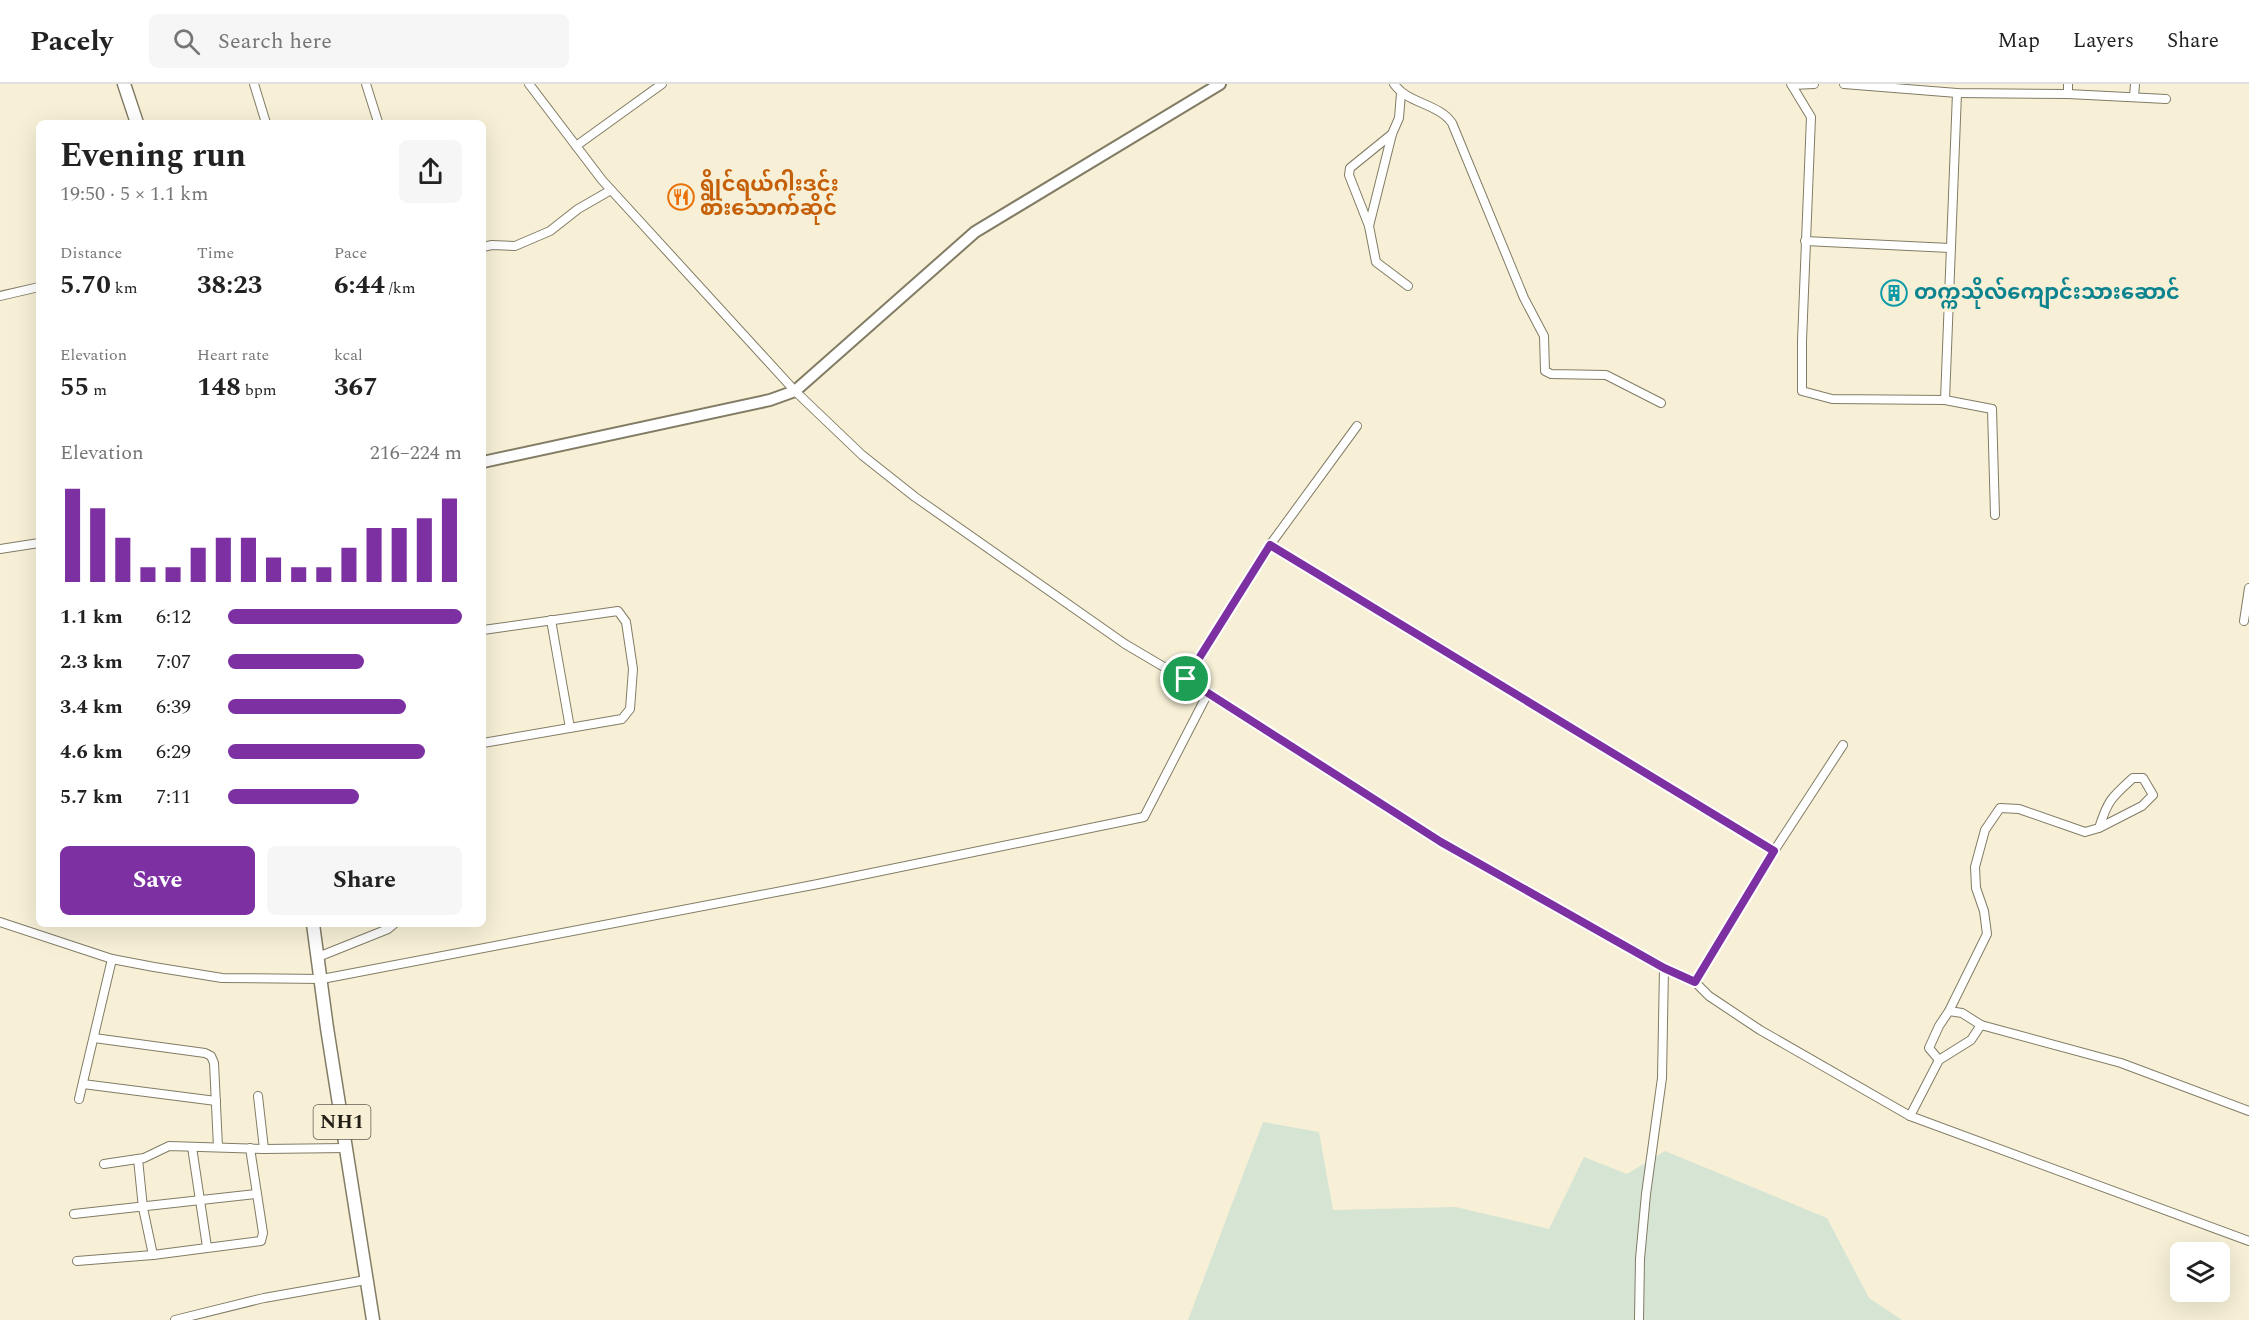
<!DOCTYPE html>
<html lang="en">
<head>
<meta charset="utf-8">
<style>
  :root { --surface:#fff; --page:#f6f6f6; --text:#222; --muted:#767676; --line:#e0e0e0; --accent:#7c30a1 }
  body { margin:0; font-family:Spectral,"Noto Sans Myanmar",serif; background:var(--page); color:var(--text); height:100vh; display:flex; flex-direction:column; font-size:22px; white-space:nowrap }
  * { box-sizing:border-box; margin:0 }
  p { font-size:20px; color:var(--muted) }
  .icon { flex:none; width:33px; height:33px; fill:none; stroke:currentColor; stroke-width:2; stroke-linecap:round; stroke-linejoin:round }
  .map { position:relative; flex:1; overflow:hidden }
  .details { position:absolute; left:36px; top:36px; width:450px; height:807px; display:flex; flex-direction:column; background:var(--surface); border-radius:9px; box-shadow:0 6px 24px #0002 }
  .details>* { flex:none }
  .controls { position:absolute; left:2170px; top:1158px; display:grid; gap:12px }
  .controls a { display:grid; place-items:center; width:60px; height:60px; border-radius:9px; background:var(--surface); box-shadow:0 6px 24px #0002; font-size:30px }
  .pin { position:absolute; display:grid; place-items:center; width:51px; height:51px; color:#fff; margin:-26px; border:3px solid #fff; border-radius:50%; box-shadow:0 2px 6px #0007 }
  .round { display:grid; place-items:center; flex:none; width:63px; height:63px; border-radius:9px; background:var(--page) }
  .overview { display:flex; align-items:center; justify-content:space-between; height:102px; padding:0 24px }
  h1 { font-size:33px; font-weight:700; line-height:45px }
  .metrics { display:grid; grid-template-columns:repeat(3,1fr); gap:9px; height:102px; padding:6px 24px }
  .metrics div { display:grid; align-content:center }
  .metrics b { font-size:26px; font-weight:700 }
  .metrics small { font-size:16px; font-weight:400 }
  .metrics p { font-size:16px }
  .chart { height:168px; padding:12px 24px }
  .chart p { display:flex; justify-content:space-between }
  .chart svg { width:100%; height:108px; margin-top:6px; stroke:var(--accent); stroke-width:6 }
  .cta { display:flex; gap:12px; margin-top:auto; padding:12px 24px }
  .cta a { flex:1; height:69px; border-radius:9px; background:var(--accent); color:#fff; font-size:24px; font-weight:700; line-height:69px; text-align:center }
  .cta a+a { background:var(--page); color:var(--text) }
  ul { padding:0 24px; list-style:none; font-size:20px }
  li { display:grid; grid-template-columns:96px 72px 1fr; align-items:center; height:45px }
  li i { height:15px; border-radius:8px; background:var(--accent) }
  header { display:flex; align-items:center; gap:36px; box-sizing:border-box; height:84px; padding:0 30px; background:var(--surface); border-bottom:2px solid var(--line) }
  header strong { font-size:28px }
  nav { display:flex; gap:33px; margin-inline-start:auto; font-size:21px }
  .search { width:420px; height:54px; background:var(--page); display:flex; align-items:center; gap:15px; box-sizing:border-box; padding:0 21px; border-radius:9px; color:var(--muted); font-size:22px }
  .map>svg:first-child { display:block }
</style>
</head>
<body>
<header>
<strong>Pacely</strong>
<div class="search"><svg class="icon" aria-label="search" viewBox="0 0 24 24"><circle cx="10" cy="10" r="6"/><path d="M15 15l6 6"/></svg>Search here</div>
<nav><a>Map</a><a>Layers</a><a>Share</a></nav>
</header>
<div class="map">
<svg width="2249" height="1236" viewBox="0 0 2249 1236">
  <rect width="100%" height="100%" fill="#f7f0d7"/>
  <!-- green -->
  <polygon fill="#d6e4d4" points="1263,1038 1319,1048 1333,1126 1456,1123 1549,1145 1584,1073 1627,1090 1665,1067 1827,1134 1869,1214 1902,1236 1188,1236"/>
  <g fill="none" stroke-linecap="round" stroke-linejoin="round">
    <!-- minor casing -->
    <g stroke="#827c65" stroke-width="10">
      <g id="minor">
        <polyline points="254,0 266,39"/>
        <polyline points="366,0 378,38"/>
        <polyline points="529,0 602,96 795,307 862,371 915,413 1125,560 1208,609 1441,758 1664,884 1695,898 1709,912 1760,946 1910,1032 2249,1157"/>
        <path d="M1394,0C1408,20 1438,19 1452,39L1524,214L1544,252L1545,287L1551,290L1606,291L1661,319"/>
        <polyline points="1791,0 1811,33 1802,257 1802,307 1832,315 1945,316 1992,325 1995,431"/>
        <polyline points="1844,0 1957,9 2068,10 2068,0"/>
        <polyline points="1792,1 1814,0"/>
        <polyline points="2068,10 2166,15"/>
        <polyline points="2134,13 2135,0"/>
        <polyline points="1392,50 1350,84 1349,91 1369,142 1376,178 1408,202"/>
        <polyline points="576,62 662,0"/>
        <polyline points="1369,142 1392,50 1399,34 1401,9"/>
        <polyline points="1805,157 1950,164"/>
        <polyline points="483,163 492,161 515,162 550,147 578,125 611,106"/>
        <polyline points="0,212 39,203"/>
        <polyline points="1945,316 1957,9"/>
        <polyline points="1270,461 1774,767"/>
        <polyline points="0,465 39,459"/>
        <polyline points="551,536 570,644"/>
        <polyline points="2244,537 2249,504"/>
        <polyline points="483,546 618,527 626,538 633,585 630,625 622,635 483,659"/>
        <polyline points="1186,595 1270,461 1357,342"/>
        <polyline points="0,838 112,875 154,883 222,894 322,895 818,800 1144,733 1208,609"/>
        <polyline points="318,873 388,845 394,840"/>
        <polyline points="1695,898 1774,767 1843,661"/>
        <path d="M1949,927L1987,850L1984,827L1976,804L1975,783L1985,746L2000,724L2019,725L2085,748L2099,744L2142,722L2153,711L2143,694H2133C2111,714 2108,716 2099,744"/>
        <polyline points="1981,941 2121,979 2249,1027"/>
        <polyline points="94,954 205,969 211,972 214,979 218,1063"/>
        <polyline points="83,1000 216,1017"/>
        <polyline points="258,1012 264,1065"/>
        <polyline points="79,1015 112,875"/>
        <polyline points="1910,1032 1939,976 1971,956 1981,941 1962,929 1949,927 1939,942 1929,964 1939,976"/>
        <polyline points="192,1063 207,1163"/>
        <polyline points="138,1075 143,1124 153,1171"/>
        <polyline points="104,1080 144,1074 169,1062 264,1065 346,1064"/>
        <polyline points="74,1130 256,1110"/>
        <polyline points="77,1177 153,1171 261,1157 263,1149 250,1064"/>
        <polyline points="175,1236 264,1214 366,1196"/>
        <polyline points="1639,1236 1640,1175 1646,1110 1662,994 1664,884"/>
      </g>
    </g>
    <!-- secondary casing -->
    <g stroke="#827c65" stroke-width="14">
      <polyline id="secondary" points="483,378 770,316 795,307 975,148 1220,0"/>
    </g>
    <!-- trunk casing -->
    <g stroke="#827c65" stroke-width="15">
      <g id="trunk">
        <polyline points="124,0 137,39"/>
        <polyline points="313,840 327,944 373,1236"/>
      </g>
    </g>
    <!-- minor -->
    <use href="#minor" stroke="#fff" stroke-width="8"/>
    <!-- secondary -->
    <use href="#secondary" stroke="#fff" stroke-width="10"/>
    <!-- trunk -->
    <use href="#trunk" stroke="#fff" stroke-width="12"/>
  </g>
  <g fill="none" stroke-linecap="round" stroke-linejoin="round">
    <!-- route casing -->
    <g stroke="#fff" stroke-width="12">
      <polygon id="route" points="1270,461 1774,767 1695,898 1664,884 1441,758 1186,595"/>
    </g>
    <!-- route -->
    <use href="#route" stroke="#7c30a1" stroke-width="8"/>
  </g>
  <!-- icons -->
  <defs>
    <g id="restaurant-ring" transform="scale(1.35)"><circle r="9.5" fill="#f7f0d7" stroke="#e8710a" stroke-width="1.5"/><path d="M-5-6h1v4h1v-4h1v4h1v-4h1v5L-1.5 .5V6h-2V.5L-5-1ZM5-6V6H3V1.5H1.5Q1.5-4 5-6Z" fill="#e8710a"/></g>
    <g id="building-ring" transform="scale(1.35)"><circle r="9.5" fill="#f7f0d7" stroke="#0f9aa8" stroke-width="1.5"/><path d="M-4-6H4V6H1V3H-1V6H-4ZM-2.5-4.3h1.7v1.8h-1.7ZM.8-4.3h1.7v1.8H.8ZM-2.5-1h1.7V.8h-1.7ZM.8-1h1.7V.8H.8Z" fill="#0f9aa8"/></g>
  </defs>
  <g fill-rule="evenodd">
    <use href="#restaurant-ring" x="681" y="113"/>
    <use href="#building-ring" x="1894" y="209"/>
  </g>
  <g text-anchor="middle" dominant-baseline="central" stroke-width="6" stroke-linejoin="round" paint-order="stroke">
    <!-- shield labels -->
    <rect fill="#f7f0d7" stroke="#625e50" stroke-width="1.5" x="313.5" y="1021" width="57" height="34" rx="4.5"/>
    <g font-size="20" font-weight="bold" fill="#221f16">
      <text x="342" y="1038">NH1</text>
    </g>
    <!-- food labels -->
    <g font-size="21" font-weight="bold" fill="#c56008" stroke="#f7f0d7" text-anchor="start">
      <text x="700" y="101">ရွိုင်ရယ်ဂါးဒင်း<tspan x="700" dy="24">စားသောက်ဆိုင်</tspan></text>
    </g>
    <!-- culture labels -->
    <g font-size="21" font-weight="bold" fill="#0d838f" stroke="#f7f0d7" text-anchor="start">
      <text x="1914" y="209">တက္ကသိုလ်ကျောင်းသားဆောင်</text>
    </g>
  </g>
</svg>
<div class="controls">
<a><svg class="icon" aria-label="layers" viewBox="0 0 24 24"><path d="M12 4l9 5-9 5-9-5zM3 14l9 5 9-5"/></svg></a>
</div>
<div class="pin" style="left:1186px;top:595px;background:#1e9e55"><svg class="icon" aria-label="arrive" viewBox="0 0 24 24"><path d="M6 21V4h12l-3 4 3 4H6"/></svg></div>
<section class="details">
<div class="overview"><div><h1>Evening run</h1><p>19:50 · 5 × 1.1 km</p></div><a class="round"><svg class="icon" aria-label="share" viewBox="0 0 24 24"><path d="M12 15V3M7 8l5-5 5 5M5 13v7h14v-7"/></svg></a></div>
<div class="metrics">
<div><p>Distance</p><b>5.70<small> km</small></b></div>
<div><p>Time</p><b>38:23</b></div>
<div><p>Pace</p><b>6:44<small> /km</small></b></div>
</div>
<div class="metrics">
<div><p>Elevation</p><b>55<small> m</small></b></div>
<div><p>Heart rate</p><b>148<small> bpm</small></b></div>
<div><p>kcal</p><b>367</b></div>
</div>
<div class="chart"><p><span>Elevation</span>216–224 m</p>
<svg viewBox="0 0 160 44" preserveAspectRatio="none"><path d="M5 44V6M15 44V14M25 44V26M35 44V38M45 44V38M55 44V30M65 44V26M75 44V26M85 44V34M95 44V38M105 44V38M115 44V30M125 44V22M135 44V22M145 44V18M155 44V10"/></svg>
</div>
<ul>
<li><b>1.1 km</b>6:12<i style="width:100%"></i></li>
<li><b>2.3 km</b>7:07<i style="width:58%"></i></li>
<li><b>3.4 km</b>6:39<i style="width:76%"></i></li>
<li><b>4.6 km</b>6:29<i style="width:84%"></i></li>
<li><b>5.7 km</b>7:11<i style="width:56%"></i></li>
</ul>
<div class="cta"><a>Save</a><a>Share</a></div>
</section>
</div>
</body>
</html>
